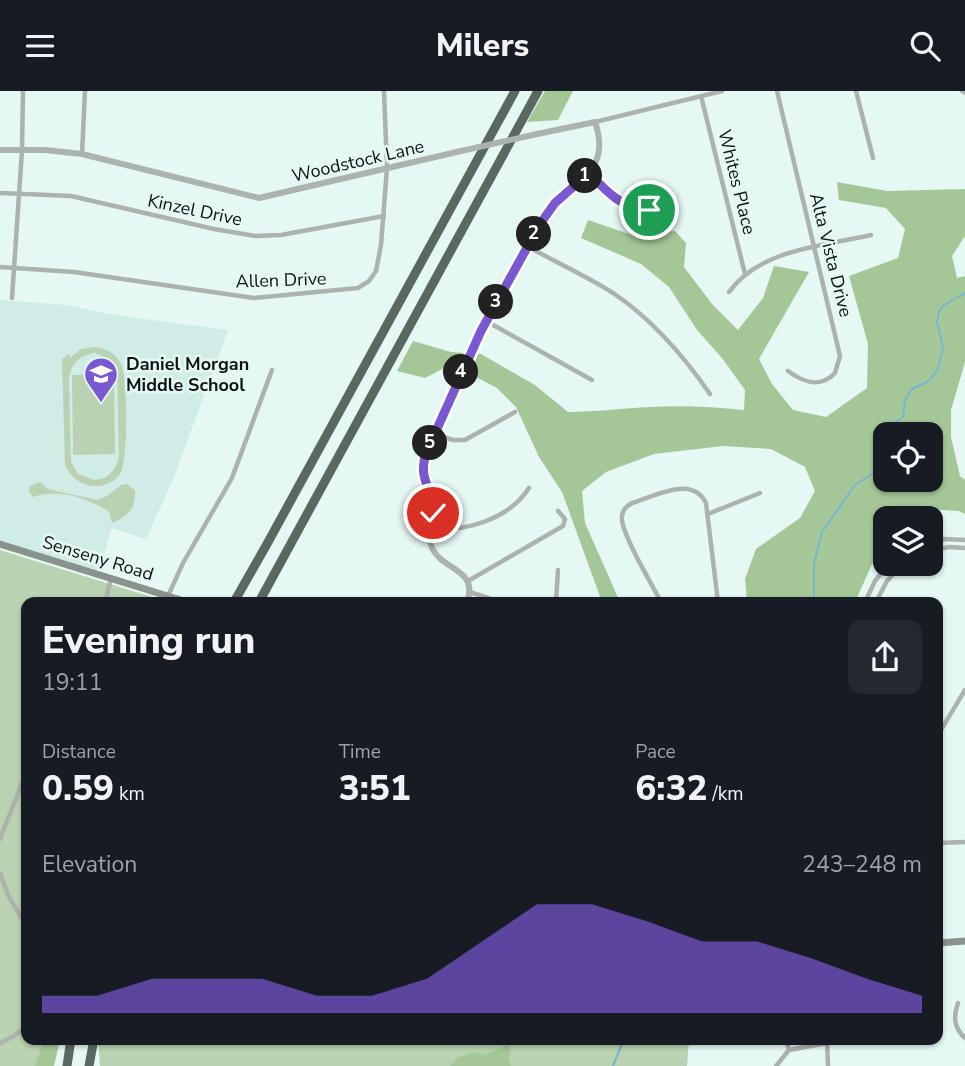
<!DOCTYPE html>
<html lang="en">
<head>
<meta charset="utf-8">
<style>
  :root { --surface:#171b24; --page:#242831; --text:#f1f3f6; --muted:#9ea1a6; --accent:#7a58d2 }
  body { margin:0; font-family:"Nunito Sans",sans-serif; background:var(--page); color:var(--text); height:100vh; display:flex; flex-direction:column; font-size:26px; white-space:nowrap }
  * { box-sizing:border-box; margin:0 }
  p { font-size:23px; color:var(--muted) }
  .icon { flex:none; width:38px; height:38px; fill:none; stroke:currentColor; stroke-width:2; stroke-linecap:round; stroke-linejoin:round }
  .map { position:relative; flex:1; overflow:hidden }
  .details { position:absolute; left:21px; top:506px; width:922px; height:448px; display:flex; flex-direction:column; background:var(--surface); border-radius:14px; box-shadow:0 2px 5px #0004 }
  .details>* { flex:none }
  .controls { position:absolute; left:873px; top:331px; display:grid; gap:14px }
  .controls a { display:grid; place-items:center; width:70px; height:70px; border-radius:14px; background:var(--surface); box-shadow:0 2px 5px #0004; font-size:35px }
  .pin { position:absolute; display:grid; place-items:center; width:60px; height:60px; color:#fff; margin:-30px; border:4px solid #fff; border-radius:50%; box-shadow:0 2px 7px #0007 }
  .km { position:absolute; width:35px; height:35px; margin:-18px; border-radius:50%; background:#222; color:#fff; font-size:19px; line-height:35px; text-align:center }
  .round { display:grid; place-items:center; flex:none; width:74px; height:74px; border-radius:14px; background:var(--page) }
  .summary { display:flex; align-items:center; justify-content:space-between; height:119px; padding:0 21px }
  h1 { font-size:38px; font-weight:800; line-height:52px }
  .metrics { display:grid; grid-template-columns:repeat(3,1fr); gap:10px; height:119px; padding:7px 21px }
  .metrics div { display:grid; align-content:center }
  .metrics b { font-size:35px; font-weight:800 }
  .metrics small { font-size:19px; font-weight:400 }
  .metrics p { font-size:19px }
  .chart { height:196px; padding:14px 21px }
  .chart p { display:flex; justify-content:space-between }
  .chart svg { width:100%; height:126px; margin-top:7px; fill:var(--accent); opacity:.7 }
  header { display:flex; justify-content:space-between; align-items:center; height:91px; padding:0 21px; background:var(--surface); font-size:32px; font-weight:800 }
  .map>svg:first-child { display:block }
</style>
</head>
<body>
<header><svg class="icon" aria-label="menu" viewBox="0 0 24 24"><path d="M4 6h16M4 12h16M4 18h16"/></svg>Milers<svg class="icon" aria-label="search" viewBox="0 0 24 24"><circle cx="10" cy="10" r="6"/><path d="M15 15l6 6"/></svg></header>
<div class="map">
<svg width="965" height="975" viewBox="0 0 965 975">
  <rect width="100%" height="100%" fill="#e5f8f4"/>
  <!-- built -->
  <polygon fill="#d0ece6" points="0,209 67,214 114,224 228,239 174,386 146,448 112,437 99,480 0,449"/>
  <!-- green -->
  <g fill="#bad2b1" fill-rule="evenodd">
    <path d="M95,256C107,258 116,262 121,273C128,285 128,369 121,381C106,405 73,396 65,373L62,268L69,263L70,267L81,258ZM95,262L109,268L117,281L119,365C116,380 108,388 94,389L78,383L71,371L69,287C71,272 80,264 95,262Z"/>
    <polygon points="114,283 115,363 73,364 72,284"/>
    <path d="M40,391L48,398L97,409L107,405L121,394L127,393L135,399C136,418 128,425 112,432L109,421C89,407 57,397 33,406L29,400L30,395Z"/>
    <polygon points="0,459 168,511 26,511 26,948 46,949 40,975 0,975"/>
    <polygon points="98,949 689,949 687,975 100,975"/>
  </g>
  <!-- forest -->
  <g fill="#a4c797" fill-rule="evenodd">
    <polygon points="545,0 573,0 558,29 527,31"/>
    <path d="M837,91L887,100L965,98V145L952,165L957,187L965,185V271L951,319V346L960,385L965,389V423L959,420L926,418L919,427H886L885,460L874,469L855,511H747L745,488L756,458L800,427L815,400L805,376L771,358L723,355L654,363L606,381L582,400L585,432L620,511H602L562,401L539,366L516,316L497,297L470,283L448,275L425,287L397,280L413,250L451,261L481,263L535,294L568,321C596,321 623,317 651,316C682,314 713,316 744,319L745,299L722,267L697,239L669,196L641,173L581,147L588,129L632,144L675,140L686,152L684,176L712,213L738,239L763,207L774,175L809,181L759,268L772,293L793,319L826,326L867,297L868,253L849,185L898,167L905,138L886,117L839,109ZM886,343H931V388H886Z"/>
    <polygon points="44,949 60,949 54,975 35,975"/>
    <polygon points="508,953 511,960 508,966 511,975 450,975 459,966 473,961 486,964"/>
  </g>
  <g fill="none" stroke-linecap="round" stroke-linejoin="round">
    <!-- stream -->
    <g stroke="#76b6d0" stroke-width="2">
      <polyline points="814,511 814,473 822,441 855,394 880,378 884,366 882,340 903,326 905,309 912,298 929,290 938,278 943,257 937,231 939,220 944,214 965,202"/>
      <polyline points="613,975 624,948"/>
    </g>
    <!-- minor -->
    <g stroke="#acb2ae" stroke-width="4.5">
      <path d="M777,0L840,265L835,282C820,298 803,291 788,280"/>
      <polyline points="856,0 873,67"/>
      <polyline points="962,0 965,2"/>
      <polyline points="701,5 745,183"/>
      <polyline points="595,31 722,0"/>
      <polyline points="82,63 85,0"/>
      <path d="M589,81C605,99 623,120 649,119"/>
      <polyline points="0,102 71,105 214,138 255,145 281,144 384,125"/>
      <path d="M527,155C555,171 586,185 613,202C652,228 683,264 710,303"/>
      <polyline points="0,176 74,181 254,207 358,197 369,190 376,180 381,154 387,77 384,0"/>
      <path d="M729,201C760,158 823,155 871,144"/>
      <polyline points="12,207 22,59 23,0"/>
      <polyline points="486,230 592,289"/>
      <polyline points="434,343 453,349 465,349 515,321"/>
      <polyline points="708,423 760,402"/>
      <path d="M430,438C466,441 509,428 529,397"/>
      <polyline points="931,450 943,448 965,449"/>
      <polyline points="931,459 950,456 965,457"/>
      <polyline points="468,490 563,435 565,428 558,420"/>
      <polyline points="470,501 500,511"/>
      <polyline points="168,505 183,472 232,387 272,279"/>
      <polyline points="105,511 111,488"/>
      <polyline points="556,511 558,479"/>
      <path d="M661,511C653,495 619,439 622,425C623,418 627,415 632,412C655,405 692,384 706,412L718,511"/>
      <polyline points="865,511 875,490 889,472"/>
      <polyline points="876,511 887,490 904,472"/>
      <polyline points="938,644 965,599"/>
      <polyline points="0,748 26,682"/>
      <polyline points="938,752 965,751"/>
      <polyline points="0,782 9,806 26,834"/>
      <path d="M958,912C953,926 954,937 965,947"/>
      <polyline points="786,948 789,959"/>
      <polyline points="827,948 828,975"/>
      <polyline points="0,952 14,945 26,935"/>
      <polyline points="776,975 789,959 827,952"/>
    </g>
    <!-- tertiary -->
    <g stroke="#acb2ae" stroke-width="6">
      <polyline points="0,59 45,59 82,63 259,107 461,60"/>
      <path d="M467,511C479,478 443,480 432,457C426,443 435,429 433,414C432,397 419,387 424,368C447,302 480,238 514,178C526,156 537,133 554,114C580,84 611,78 595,31L537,43"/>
    </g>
    <!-- secondary -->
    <g stroke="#89928d" stroke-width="7">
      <polyline points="0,453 187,511"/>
      <polyline points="938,852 965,850"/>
    </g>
    <!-- motorway -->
    <g stroke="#5b6860" stroke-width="9">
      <polyline points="234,511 267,453 515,0"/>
      <polyline points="259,511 538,0"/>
      <polyline points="67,975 71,948"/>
      <polyline points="89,975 94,948"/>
    </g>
    <!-- tertiary-bridge -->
    <polyline stroke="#acb2ae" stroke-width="6" points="461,60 537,43"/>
  </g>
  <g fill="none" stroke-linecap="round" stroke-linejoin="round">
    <!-- route casing -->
    <g stroke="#fff" stroke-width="14">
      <path id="route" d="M433,422C434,395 416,390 427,360L481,240L540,133L555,112L589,82C605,99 623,119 649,119"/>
    </g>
    <!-- route -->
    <use href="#route" stroke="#7a58d2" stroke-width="9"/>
  </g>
  <!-- icons -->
  <defs>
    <g id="school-pin" transform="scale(1.75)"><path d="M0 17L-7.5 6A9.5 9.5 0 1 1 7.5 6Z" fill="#7a58d2" stroke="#e5f8f4"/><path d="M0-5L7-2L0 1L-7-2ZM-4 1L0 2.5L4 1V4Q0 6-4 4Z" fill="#fff"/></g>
  </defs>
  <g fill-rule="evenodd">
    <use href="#school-pin" x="101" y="283"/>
  </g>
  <g text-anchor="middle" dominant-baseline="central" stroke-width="5" stroke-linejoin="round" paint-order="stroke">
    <!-- street labels -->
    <g font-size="18" fill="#0e1413" stroke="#e5f8f4">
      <text transform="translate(358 70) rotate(-13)">Woodstock Lane</text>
      <text transform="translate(737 91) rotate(76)">Whites Place</text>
      <text transform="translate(195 119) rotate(12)">Kinzel Drive</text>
      <text transform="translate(831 164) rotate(76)">Alta Vista Drive</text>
      <text transform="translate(281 189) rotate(-2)">Allen Drive</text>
      <text transform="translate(98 467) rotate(17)">Senseny Road</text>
    </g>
    <!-- poi labels -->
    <g font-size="18" font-weight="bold" fill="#0e1413" stroke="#e5f8f4" text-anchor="start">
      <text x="126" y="273">Daniel Morgan<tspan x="126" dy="21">Middle School</tspan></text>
    </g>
  </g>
</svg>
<div class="controls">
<a><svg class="icon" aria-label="locate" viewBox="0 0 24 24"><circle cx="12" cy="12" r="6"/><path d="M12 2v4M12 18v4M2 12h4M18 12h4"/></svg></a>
<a><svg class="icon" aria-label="layers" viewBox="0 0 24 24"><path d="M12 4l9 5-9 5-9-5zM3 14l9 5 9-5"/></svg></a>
</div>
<div class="pin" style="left:649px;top:119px;background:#1e9e55"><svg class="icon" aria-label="arrive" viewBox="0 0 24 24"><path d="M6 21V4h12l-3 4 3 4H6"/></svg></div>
<div class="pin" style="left:433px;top:422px;background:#d93025"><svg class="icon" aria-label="check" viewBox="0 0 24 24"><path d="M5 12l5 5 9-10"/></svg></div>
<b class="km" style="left:585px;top:85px">1</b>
<b class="km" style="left:534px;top:143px">2</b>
<b class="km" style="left:496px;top:211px">3</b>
<b class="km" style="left:461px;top:281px">4</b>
<b class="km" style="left:430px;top:352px">5</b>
<section class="details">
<div class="summary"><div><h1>Evening run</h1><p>19:11</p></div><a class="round"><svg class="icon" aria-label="share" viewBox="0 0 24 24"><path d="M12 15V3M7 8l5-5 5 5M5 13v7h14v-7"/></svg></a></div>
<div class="metrics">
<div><p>Distance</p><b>0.59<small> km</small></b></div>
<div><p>Time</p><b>3:51</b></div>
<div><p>Pace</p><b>6:32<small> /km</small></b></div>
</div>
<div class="chart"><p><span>Elevation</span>243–248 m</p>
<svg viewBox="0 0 160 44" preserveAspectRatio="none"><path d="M0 44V38L10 38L20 32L30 32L40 32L50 38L60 38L70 32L80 19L90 6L100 6L110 12L120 19L130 19L140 25L150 32L160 38V44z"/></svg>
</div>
</section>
</div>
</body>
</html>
